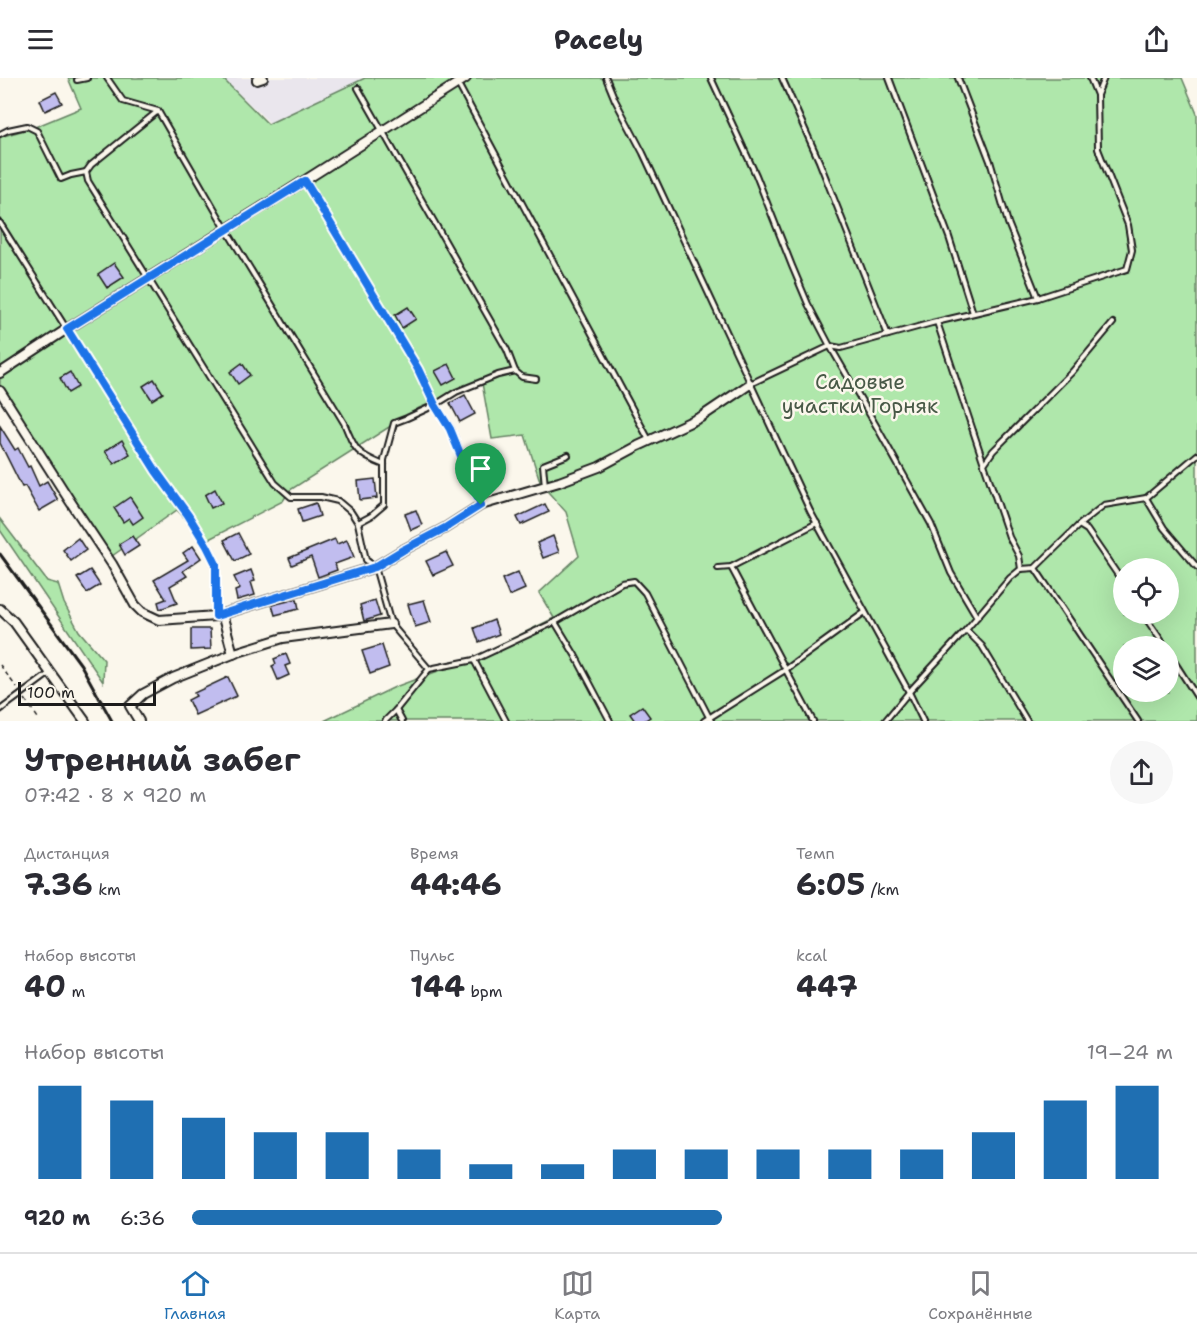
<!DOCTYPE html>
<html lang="ru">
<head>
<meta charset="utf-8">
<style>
  :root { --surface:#fff; --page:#f7f7f7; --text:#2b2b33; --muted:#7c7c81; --line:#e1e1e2; --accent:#1f6fb2 }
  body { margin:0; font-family:"Shantell Sans",sans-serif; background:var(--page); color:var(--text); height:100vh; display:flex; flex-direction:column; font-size:22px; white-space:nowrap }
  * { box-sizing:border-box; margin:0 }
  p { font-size:20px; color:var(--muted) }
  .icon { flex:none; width:33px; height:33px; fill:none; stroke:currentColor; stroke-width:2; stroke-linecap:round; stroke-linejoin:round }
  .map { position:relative; height:643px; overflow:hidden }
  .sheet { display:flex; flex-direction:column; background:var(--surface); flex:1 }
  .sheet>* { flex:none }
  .buttons { position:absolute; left:1113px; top:480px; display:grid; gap:12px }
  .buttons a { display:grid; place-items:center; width:66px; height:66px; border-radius:50%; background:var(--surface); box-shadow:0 6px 24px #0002; font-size:30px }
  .scale { position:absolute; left:18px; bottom:15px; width:138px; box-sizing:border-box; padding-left:6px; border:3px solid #1c1c1c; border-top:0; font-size:16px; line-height:21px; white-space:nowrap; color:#1c1c1c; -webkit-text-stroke:4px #fbf7ec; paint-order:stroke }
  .pin { position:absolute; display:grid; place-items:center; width:51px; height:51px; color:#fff; margin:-62px -26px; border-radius:50% 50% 50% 0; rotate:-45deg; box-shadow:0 0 6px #0007 }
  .pin .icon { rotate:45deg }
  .round { display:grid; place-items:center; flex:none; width:63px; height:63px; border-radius:32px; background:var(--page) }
  .headline { display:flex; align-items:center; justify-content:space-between; height:102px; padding:0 24px }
  h1 { font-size:33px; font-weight:700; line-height:45px }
  .figures { display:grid; grid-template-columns:repeat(3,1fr); gap:9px; height:102px; padding:6px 24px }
  .figures div { display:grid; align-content:center }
  .figures b { font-size:30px; font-weight:700 }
  .figures small { font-size:16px; font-weight:400 }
  .figures p { font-size:16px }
  .chart { height:168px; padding:12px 24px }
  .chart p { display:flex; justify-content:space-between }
  .chart svg { width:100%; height:108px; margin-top:6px; stroke:var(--accent); stroke-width:6 }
  ul { padding:0 24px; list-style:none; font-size:20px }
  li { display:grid; grid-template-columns:96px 72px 1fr; align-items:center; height:45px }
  li i { height:15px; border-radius:8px; background:var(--accent) }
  header { display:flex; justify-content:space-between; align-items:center; height:78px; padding:0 24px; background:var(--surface); font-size:27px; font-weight:700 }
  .tab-bar { display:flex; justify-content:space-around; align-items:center; height:84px; border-top:2px solid var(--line); background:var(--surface); font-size:16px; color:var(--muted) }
  .tab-bar a { display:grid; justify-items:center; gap:3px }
  .tab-bar .selected { color:var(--accent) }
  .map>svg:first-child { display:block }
</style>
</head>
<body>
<header><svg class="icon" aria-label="menu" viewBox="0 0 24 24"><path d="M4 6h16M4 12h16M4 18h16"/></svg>Pacely<svg class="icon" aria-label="share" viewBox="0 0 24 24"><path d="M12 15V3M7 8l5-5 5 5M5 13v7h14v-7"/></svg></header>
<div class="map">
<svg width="1197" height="643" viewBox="0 0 1197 643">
  <rect width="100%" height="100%" fill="#fbf7ec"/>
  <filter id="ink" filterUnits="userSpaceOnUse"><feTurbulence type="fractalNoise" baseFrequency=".0167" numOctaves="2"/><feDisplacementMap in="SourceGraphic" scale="12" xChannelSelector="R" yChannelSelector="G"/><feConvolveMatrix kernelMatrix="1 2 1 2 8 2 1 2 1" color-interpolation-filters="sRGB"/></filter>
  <g filter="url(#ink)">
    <!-- built -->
    <polygon fill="#eae6ed" points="222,0 367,0 270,45"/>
    <!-- green -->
    <g fill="#afe7ab" stroke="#668264" stroke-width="1.5" fill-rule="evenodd">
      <path d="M68,0H222L268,46L365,0H1182L1197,36V643H324L395,609L473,580L554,540L539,515L579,478L566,434L541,406L525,357L492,361L482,305L419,330L290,412L283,423L207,462L177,432L112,478L0,310V59L35,49L81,30ZM1124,490H1168V536H1124ZM1124,568H1168V614H1124Z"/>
      <polygon points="0,441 47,503 58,506 64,525 79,553 104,582 103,604 0,452"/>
    </g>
    <!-- building -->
    <g fill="#c1bdef" stroke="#1c1c1c" stroke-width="1.5">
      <polygon points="56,14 62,25 45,33 40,22"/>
      <polygon points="114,185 124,199 107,210 98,196"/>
      <polygon points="408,229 416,241 402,250 395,237"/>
      <polygon points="242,285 250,297 238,306 230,294"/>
      <polygon points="449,286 456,300 443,307 435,293"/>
      <polygon points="70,294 78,309 68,315 60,300"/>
      <polygon points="154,301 163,315 152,322 143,308"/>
      <polygon points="465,317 475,336 460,344 450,325"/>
      <polygon points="0,348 15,372 18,370 28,389 30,388 39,408 47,403 58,422 39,433 25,408 22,409 0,365"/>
      <polygon points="122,362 130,376 114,386 105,373"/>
      <polygon points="485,377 488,383 491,381 494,389 478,396 476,392 474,393 470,384"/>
      <polygon points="375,401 377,420 360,422 358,403"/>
      <polygon points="215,411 222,425 211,430 205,417"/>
      <polygon points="130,419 143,439 133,446 129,440 123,444 114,430"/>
      <polygon points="316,425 320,438 302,444 298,431"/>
      <polygon points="545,426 549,434 521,447 517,439"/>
      <polygon points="416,432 422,447 411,452 405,436"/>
      <polygon points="238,455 249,476 235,483 224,462"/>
      <polygon points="132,458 139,468 125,477 119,466"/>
      <polygon points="553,458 559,474 543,480 537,465"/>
      <polygon points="78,460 86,472 71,483 63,472"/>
      <polygon points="335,461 337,466 347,462 354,479 335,486 337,492 318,499 311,479 292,487 289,480"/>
      <polygon points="193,468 201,480 183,493 187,498 170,508 177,525 160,531 158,524 166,521 154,502 188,482 183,475"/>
      <polygon points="446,474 453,488 433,497 426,483"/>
      <polygon points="90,492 100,507 87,515 77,500"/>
      <polygon points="251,492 255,503 251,504 255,517 237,522 235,513 240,511 234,499"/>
      <polygon points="518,494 525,511 509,518 502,501"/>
      <polygon points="297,521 299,531 275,537 272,527"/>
      <polygon points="375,522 380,538 364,543 360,527"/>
      <polygon points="424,522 431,544 415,549 408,526"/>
      <polygon points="494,542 499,556 479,564 474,550"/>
      <polygon points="191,551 210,551 211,571 191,572"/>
      <polygon points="382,567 389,589 370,596 362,573"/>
      <polygon points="286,576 290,586 285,588 289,597 278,602 272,588 276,586 274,581"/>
      <polygon points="228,599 237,618 195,637 188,622 196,618 194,615"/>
      <polygon points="642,628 650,639 644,643 635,643 630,636"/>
    </g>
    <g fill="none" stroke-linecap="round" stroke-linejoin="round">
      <!-- service casing -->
      <g stroke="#1c1c1c" stroke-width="8">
        <g id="service">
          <polyline points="107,0 123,23 158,33"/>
          <polyline points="606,0 615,22 643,75 810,433 909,614 923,643"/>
          <polyline points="711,0 756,97 792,188 808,226 830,268 878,351 931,446 951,495 977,539"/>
          <polyline points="782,0 819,83 888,257"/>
          <polyline points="889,0 949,159 973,235"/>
          <polyline points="958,0 990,83 1008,145 1038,220"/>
          <polyline points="1090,0 1097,17"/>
          <polyline points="77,2 87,0"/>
          <polyline points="458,6 649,362"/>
          <polyline points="0,56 8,52 27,48 37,53 61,101 71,97 86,94"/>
          <polyline points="305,103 418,291 435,327 451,351 481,426"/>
          <polyline points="0,145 156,393 188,437 207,468 216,486 216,538"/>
          <polyline points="937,244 984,386"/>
          <polyline points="515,293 522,299 536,301"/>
          <polyline points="750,306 830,268 841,270 932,245 1038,220 1127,191 1132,172 1128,147 1098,71 1097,17 1104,0"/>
          <path d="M384,387C356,376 355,372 344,345L226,151L158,33L91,87L86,94L88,103L275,405L291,419H321L338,423L351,434L358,445L366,482L375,489L391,546L429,591L396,632L385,643"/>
          <polyline points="545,408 543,387 568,377"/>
          <polyline points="1146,420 1164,450 1197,489"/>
          <polyline points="358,445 371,438 384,427 384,382 394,345 407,340 435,327 456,314 498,297 515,293 507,272 358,10"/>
          <polyline points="1079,447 1087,452 1124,506"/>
          <polyline points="731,489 813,643"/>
          <polyline points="718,490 731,489 817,445"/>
          <polyline points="1035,490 1138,643"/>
          <polyline points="1021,491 1019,478 1009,459 984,386 993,373 1072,294 1113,245"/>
          <polyline points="1143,536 1165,568"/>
          <polyline points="555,544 575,577 610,643"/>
          <polyline points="966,552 982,568 1027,643"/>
          <polyline points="1168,574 1197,619"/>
          <polyline points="474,582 506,643"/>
          <polyline points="429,591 474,582 555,544 622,505 634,503 645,515 711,643"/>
          <polyline points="0,632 50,595"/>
          <polyline points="396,632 402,643"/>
          <polyline points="704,643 785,592 865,534"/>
          <polyline points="885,643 909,614 966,552 1010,500 1021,491 1035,490 1079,447 1104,427 1146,420 1197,377"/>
        </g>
      </g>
      <!-- minor casing -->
      <g stroke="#1c1c1c" stroke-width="12">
        <g id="minor">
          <polyline points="257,2 263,0"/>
          <polyline points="0,295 67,251 307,101 466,0"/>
          <polyline points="0,313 70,423 112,486 135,527 142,534 159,542 216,538 375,489 403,472 445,450 481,427 559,404 599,389 638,368 701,339 750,306"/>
          <polyline points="0,531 14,544 85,643"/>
          <polyline points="222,536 233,576"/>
          <polyline points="139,643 130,628 143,616 173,600 238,574 283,560 391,546"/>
        </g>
      </g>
      <!-- path -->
      <g stroke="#1c1c1c" stroke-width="1.5" stroke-dasharray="4.5 4.5" stroke-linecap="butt">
        <polyline points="0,587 17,610"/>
        <polyline points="25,621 40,643"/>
      </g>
      <!-- service -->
      <use href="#service" stroke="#fbf7ec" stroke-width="4"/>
      <!-- minor -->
      <use href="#minor" stroke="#fbf7ec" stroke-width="8"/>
      <!-- rail -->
      <polyline stroke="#1c1c1c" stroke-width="3" points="0,476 81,587 112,643"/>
    </g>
  </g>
  <g fill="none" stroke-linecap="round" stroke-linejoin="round" filter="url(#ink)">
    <!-- route casing -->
    <g stroke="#fff" stroke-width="12">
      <polygon id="route" points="305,103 418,291 435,327 450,351 481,427 445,450 403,472 375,489 216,538 216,486 207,468 188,437 156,393 67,251"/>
    </g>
    <!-- route -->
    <use href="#route" stroke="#1a73e8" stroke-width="8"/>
  </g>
  <g text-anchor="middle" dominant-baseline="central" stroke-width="5" stroke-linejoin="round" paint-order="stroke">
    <!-- park labels -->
    <g font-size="21" fill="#485947" stroke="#fbf7ec">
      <text x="860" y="304">Садовые<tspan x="860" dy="24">участки Горняк</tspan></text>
    </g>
  </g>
</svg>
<div class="buttons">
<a><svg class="icon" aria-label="locate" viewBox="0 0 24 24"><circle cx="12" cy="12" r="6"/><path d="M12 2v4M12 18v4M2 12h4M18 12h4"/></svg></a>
<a><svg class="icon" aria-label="layers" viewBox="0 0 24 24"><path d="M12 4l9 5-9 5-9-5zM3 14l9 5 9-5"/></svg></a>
</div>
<div class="scale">100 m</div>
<div class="pin" style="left:481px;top:427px;background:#1e9e55"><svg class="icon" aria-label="arrive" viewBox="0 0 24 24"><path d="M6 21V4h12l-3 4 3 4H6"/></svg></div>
</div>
<section class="sheet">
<div class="headline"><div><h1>Утренний забег</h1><p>07:42 · 8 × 920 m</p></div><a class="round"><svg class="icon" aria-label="share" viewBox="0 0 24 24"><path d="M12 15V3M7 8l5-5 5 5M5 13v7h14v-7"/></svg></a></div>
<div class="figures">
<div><p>Дистанция</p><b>7.36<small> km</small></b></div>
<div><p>Время</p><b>44:46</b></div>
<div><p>Темп</p><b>6:05<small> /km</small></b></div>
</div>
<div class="figures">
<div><p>Набор высоты</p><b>40<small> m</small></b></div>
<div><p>Пульс</p><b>144<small> bpm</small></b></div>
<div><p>kcal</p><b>447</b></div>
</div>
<div class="chart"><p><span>Набор высоты</span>19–24 m</p>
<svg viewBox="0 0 160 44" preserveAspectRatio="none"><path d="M5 44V6M15 44V12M25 44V19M35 44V25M45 44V25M55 44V32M65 44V38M75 44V38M85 44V32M95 44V32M105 44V32M115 44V32M125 44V32M135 44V25M145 44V12M155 44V6"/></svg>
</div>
<ul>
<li><b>920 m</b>6:36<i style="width:54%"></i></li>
</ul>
</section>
<nav class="tab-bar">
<a class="selected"><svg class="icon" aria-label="home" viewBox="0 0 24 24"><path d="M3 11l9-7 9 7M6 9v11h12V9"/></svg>Главная</a>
<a><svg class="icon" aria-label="map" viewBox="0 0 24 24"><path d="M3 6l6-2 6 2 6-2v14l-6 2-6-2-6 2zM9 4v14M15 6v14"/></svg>Карта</a>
<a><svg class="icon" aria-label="saved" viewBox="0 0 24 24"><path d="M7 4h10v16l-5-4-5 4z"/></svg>Сохранённые</a>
</nav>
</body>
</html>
